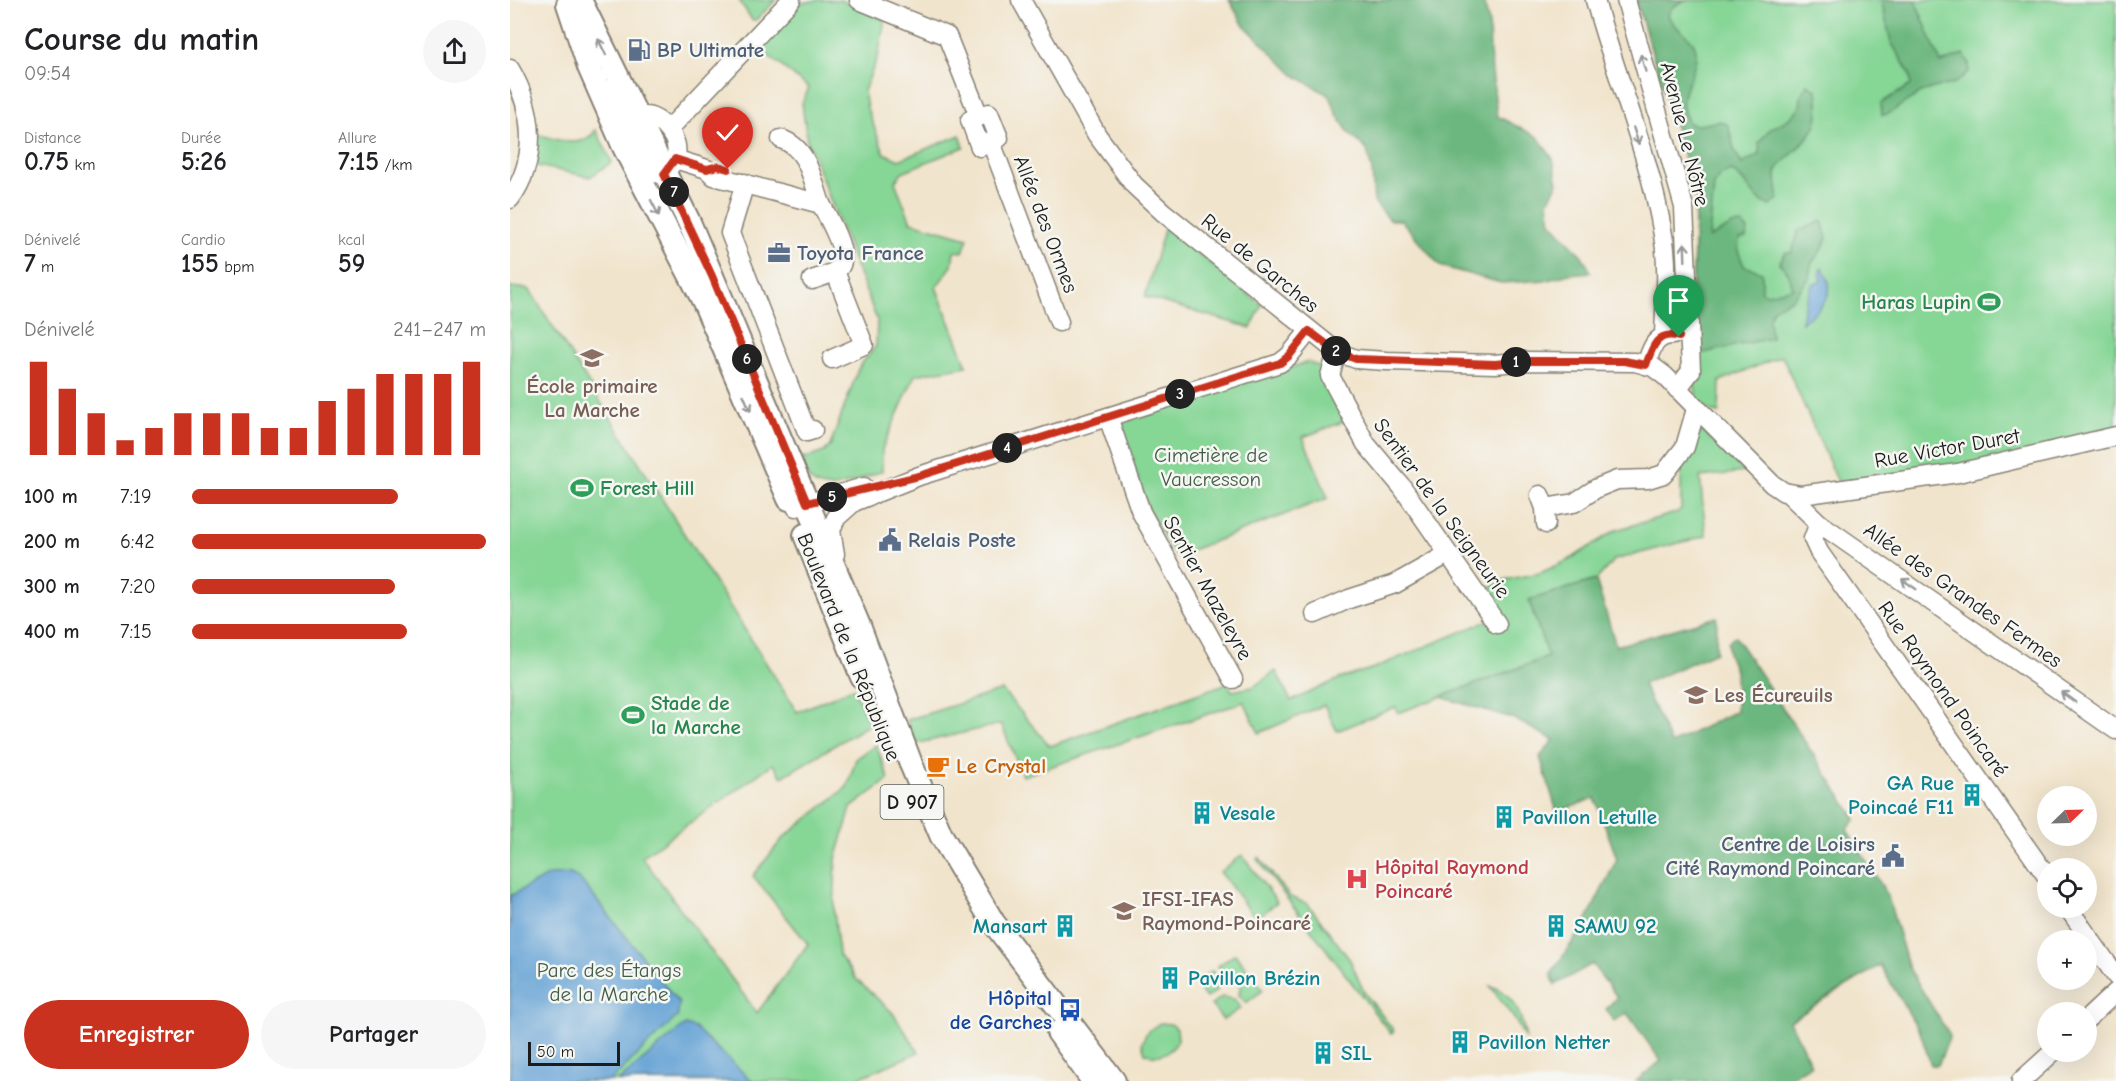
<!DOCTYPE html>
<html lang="fr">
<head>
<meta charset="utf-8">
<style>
  :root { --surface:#fff; --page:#f6f6f6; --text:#202124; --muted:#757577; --accent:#c8321e }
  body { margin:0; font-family:"Comic Neue",sans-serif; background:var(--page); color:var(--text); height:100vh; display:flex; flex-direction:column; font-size:22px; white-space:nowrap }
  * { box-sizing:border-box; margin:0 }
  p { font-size:20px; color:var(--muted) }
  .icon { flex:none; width:33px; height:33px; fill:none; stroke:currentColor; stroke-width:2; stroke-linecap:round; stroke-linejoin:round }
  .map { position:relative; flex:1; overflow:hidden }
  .sheet { display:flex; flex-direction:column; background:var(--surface); width:510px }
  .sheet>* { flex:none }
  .needle { width:39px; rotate:67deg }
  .buttons { position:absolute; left:1527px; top:786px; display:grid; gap:12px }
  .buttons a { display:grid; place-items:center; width:60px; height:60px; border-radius:50%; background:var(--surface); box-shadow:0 6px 24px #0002; font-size:30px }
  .scale { position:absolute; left:18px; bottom:15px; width:92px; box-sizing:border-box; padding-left:6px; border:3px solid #1c1c1c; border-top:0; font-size:16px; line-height:21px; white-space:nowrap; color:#1c1c1c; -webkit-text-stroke:4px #f6f6f2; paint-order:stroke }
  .pin { position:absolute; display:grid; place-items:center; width:51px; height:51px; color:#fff; margin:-62px -26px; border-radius:50% 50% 50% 0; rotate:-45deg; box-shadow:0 0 6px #0007 }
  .pin .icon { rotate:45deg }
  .km { position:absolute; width:30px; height:30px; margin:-15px; border-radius:50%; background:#222; color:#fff; font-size:16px; line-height:30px; text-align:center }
  .round { display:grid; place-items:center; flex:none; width:63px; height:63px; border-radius:32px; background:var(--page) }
  .overview { display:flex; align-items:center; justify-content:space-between; height:102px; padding:0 24px }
  h1 { font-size:33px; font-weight:600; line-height:45px }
  .metrics { display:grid; grid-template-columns:repeat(3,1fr); gap:9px; height:102px; padding:6px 24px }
  .metrics div { display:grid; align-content:center }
  .metrics b { font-size:26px; font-weight:600 }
  .metrics small { font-size:16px; font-weight:400 }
  .metrics p { font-size:16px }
  .chart { height:168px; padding:12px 24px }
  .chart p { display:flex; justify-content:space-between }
  .chart svg { width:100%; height:108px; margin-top:6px; stroke:var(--accent); stroke-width:6 }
  .primary-button { display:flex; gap:12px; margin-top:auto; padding:12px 24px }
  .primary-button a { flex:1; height:69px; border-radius:36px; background:var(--accent); color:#fff; font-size:24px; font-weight:600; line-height:69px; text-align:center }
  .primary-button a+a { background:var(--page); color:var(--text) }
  ul { padding:0 24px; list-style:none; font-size:20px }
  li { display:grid; grid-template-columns:96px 72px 1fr; align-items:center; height:45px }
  li i { height:15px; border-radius:8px; background:var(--accent) }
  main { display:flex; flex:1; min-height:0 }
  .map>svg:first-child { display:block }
</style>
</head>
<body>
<main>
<section class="sheet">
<div class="overview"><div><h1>Course du matin</h1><p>09:54</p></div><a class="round"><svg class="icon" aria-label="share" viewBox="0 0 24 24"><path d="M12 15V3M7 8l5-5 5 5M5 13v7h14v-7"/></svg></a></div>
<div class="metrics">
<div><p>Distance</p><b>0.75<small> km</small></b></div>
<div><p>Durée</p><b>5:26</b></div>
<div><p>Allure</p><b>7:15<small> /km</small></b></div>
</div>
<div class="metrics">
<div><p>Dénivelé</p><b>7<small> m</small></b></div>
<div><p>Cardio</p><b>155<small> bpm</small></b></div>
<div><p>kcal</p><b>59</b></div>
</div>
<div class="chart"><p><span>Dénivelé</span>241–247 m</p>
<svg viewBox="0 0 160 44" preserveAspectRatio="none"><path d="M5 44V6M15 44V17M25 44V27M35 44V38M45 44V33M55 44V27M65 44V27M75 44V27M85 44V33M95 44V33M105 44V22M115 44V17M125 44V11M135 44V11M145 44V11M155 44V6"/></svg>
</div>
<ul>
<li><b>100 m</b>7:19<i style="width:70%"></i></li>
<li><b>200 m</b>6:42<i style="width:100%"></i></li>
<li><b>300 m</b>7:20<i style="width:69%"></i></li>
<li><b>400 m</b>7:15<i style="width:73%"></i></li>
</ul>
<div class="primary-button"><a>Enregistrer</a><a>Partager</a></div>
</section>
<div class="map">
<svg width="1606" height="1081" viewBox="0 0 1606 1081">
  <rect width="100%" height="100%" fill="#f6f6f2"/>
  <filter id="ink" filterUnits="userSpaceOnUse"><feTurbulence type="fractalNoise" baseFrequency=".0167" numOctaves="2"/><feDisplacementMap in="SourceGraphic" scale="12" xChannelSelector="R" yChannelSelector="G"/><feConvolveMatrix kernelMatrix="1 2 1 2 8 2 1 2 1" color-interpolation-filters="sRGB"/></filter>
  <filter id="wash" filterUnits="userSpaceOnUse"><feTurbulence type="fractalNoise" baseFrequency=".008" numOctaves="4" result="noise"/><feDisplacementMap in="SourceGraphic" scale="24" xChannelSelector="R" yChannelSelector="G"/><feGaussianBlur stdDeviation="1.35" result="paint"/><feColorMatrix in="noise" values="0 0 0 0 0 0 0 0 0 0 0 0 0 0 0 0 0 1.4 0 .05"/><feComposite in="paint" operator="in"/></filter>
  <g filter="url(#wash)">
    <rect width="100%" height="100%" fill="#f1e4cc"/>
    <!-- green -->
    <g fill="#86d696" stroke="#517959" stroke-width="1.5">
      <polygon points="229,0 266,0 246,20 242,20"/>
      <path d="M308,0H331L375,20L368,56L354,91L357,108L374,153L389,160L450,135L454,147L392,172L385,182L401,222L458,238L453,252L444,251L442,266L426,287L457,366L405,375L372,449V471C353,477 319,497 301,481C296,477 293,467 291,460L314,452L320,446L349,367L366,346L367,320L297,140L292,103L299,88L250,49L291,3Z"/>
      <polygon points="1126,0 1606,0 1606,430 1464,467 1328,482 1272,356 1210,381 1209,413 1200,411 1187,400 1180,356 1186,195"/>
      <path d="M86,130L102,162L80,177L27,166L25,134C46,138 71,152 86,130Z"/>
      <polygon points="655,226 752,305 741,328 635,297"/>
      <polygon points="0,287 19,289 287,712 343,688 360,724 272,777 263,764 132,857 247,1013 298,944 243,876 273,838 337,787 346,759 366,745 379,779 341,808 326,859 324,911 329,955 347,980 382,1012 409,1052 342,1081 0,1081"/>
      <polygon points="798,362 810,367 838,420 793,437 818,498 666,556 639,511 609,426 612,420"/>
      <polygon points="1188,432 1194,432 1235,472 1190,477 1196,536 1104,560 1086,580 1019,600 1038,657 888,713 886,707 827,731 814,705 749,733 734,702 513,776 491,724 405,744 397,720 492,690 540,746 718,683 722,691 743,687 766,671 781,701 829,679 864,668 987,617 972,592 994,580 1030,573 1059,560 1106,530 1166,513 1171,509 1171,461"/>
      <polygon points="732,855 767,902 746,919 710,872"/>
      <polygon points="749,857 780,897 798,904 840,960 854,992 884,1031 881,1034 747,859"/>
      <polygon points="725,954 737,969 727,977 715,975 708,966"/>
      <polygon points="702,971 708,979 706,991 696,998 685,983"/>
      <polygon points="741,974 753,990 736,1003 729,995 731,982"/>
      <path d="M980,986C1003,991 1013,1018 1016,1040L1004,1018Z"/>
      <polygon points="712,997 724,999 731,1008 713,1020 701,1005"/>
      <path d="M650,1023L661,1024L667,1029L668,1040C662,1053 648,1059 635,1053L632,1043L637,1032Z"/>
    </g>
    <!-- forest -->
    <g fill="#6cb77f" stroke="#446a4e" stroke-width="1.5">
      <polygon points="719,0 973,0 979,22 980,53 987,116 1028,137 1043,159 1048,183 1038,202 1041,222 1072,256 1081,272 1059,274 1038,280 991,283 930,266 891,220 880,220 864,202 862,171 857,150 839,133 827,115 820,96 784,75 733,24"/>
      <path d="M1126,0H1175L1161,8L1158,15C1164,32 1188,35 1186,56C1184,84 1161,95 1180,124L1189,125L1210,121L1218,125L1225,152L1232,164L1250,154L1249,143L1259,130L1280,118L1290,107L1291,95L1297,84L1307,90C1312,127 1304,131 1280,156C1275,160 1270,165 1267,170C1264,178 1269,190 1268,199L1260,206C1241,199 1238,180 1221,171L1211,175L1204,185L1199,238L1222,225L1232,224L1238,230L1236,238L1229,239L1228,251L1234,266L1252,272V292L1258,294L1283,288L1278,272L1269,263L1276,252L1282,253L1288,231L1312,221L1317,238L1313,248L1301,264L1299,279L1282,299L1263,309L1259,319L1261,338L1180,356L1186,195Z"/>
      <path d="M1371,0H1405L1431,63L1454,54L1459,63V71C1445,88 1438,83 1420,89C1405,94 1391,106 1378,114L1372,115L1371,103L1401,85L1400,74L1381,42Z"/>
      <polygon points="1086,580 1106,646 1207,617 1206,652 1133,684 1161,744 1226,711 1225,671 1218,653 1218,642 1225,636 1346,819 1337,830 1377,894 1399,969 1440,1036 1428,1065 1421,1065 1410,1032 1370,965 1280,1021 1301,1065 1279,1078 1279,1081 1126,1081 1151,1061 1117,1013 1104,1021 1096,1009 1107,997 1082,964 1045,985 1041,974 1075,923 1107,859 1085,798 1047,812 1030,757 1044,740 1002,718 930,697 1038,657 1019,600"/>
    </g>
    <!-- water -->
    <g fill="#63a1d4" stroke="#405e78" stroke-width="1.5">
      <path d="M1313,268C1315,273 1318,278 1319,283C1323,298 1304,315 1292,322C1290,311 1299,297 1302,285L1311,281L1310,270Z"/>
      <polygon points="60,874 70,879 169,1003 168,1016 100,1081 0,1081 0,896 39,875"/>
      <polygon points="175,1025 185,1028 242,1081 108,1081"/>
    </g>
  </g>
  <g filter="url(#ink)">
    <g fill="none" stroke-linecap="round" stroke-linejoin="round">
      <!-- minor casing -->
      <g stroke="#868074" stroke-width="21">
        <g id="minor">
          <polyline points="349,0 437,36 469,116"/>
          <polyline points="511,0 587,135 624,185 653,212 827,352 846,359 876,361 985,364 1016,361 1125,362 1143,367 1155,376 1262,484 1274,492 1291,495 1448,473 1606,436"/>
          <path d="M1085,0C1106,78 1140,155 1153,235C1159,268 1155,303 1154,336"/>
          <polyline points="1116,0 1174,207 1181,371 1167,389"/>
          <path d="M0,69C24,110 29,159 0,199"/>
          <path d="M99,89C112,113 126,155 144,173L154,174C158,169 163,164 165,158C172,141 153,118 136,116C125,114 114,122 104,126"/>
          <polygon points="479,113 489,138 470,147 460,120"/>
          <polyline points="159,129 281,0"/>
          <path d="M271,139C298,148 302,179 311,204"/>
          <polyline points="481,142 549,322"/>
          <path d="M165,159L197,169L204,176L311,204C318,218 342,257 328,269C322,275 309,277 302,280"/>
          <polyline points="235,183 220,233 297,432 303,430"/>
          <polyline points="827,352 820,376 856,444 892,487 987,624"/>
          <polyline points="322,359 354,345 325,271"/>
          <path d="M1136,365C1141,350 1144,335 1163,335"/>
          <polyline points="598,417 631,512 723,679"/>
          <polyline points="1278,493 1309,523 1606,730"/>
          <polyline points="1030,495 1035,508 1036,524"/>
          <polyline points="286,507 354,487"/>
          <polyline points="1035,508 1064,503 1087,488 1107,480 1138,479 1154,474 1175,447 1186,409"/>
          <polyline points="1309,523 1303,539 1309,552 1538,878"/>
          <polyline points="325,554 321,530 326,518 344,502 409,476 770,363 779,356 799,331"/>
          <polyline points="805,614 839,599 885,584 938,554"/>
          <polyline points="1558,908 1606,976"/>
          <polyline points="1576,1020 1606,992"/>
          <polyline points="1511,1081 1543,1052"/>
        </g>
      </g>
      <!-- major casing -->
      <g stroke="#868074" stroke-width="26">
        <g id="major">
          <polyline points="70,0 179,222 202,276 349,626 401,764 431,835 483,922 604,1081"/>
          <polyline points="58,4 79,67 114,147 194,302 279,499"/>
          <polyline points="295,535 352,677"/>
          <polyline points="548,1032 583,1081"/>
        </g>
      </g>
      <!-- minor -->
      <use href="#minor" stroke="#fff" stroke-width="18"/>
      <!-- major -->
      <use href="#major" stroke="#fff" stroke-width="22"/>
    </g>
    <!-- one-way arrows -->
    <defs><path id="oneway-shaft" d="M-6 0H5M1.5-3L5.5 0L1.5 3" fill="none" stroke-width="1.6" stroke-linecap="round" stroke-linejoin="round" transform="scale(1.5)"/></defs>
    <g stroke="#999">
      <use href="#oneway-shaft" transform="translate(92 47) rotate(-116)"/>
      <use href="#oneway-shaft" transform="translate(1133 63) rotate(-106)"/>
      <use href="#oneway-shaft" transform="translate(1126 136) rotate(72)"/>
      <use href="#oneway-shaft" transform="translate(145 208) rotate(63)"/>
      <use href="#oneway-shaft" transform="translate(1175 252) rotate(-92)"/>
      <use href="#oneway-shaft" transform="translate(237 403) rotate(67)"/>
      <use href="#oneway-shaft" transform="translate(1399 584) rotate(-145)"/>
      <use href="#oneway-shaft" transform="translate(1558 697) rotate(-144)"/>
    </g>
  </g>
  <g fill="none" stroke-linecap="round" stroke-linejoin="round" filter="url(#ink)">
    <!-- route casing -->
    <g stroke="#fff" stroke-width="12">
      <path id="route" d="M218,169L208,166L197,169L165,159L154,174L202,276L297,503L409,476L770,363L779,356L799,331L827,352L846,359L985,364L1016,361H1114L1136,365C1142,348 1147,330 1169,337"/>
    </g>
    <!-- route -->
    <use href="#route" stroke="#c8321e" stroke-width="8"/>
  </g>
  <!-- icons -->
  <defs>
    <g id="fuel-bare" transform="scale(1.8)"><path d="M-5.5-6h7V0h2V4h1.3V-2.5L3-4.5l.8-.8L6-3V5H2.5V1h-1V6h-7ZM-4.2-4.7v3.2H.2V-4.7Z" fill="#5c6f8a" stroke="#f6f6f2" stroke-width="2.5" paint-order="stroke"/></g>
    <g id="office-bare" transform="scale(1.8)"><path d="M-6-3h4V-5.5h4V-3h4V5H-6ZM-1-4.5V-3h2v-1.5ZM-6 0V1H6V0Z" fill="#5c6f8a" stroke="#f6f6f2" stroke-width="2.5" paint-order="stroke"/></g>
    <g id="stadium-bare" transform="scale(1.8)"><path d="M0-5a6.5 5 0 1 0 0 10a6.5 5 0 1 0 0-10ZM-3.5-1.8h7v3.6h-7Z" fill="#2e9e5b" stroke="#f6f6f2" stroke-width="2.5" paint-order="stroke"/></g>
    <g id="school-bare" transform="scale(1.8)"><path d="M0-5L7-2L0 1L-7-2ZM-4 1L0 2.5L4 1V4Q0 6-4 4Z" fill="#8d6e63" stroke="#f6f6f2" stroke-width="2.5" paint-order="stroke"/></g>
    <g id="civic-bare" transform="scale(1.8)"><path d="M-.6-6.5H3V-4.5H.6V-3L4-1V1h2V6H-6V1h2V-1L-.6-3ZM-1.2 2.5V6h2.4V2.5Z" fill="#5c6f8a" stroke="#f6f6f2" stroke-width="2.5" paint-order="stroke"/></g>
    <g id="cafe-bare" transform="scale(1.8)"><path d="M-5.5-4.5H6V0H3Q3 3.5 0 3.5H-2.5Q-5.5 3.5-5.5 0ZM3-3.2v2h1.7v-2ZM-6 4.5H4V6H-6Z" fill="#e8710a" stroke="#f6f6f2" stroke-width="2.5" paint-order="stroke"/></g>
    <g id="building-bare" transform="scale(1.8)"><path d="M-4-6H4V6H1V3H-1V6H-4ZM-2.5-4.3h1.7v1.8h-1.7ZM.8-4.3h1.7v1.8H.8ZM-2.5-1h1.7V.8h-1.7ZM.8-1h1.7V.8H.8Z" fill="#0f9aa8" stroke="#f6f6f2" stroke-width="2.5" paint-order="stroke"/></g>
    <g id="hospital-bare" transform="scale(1.8)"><path d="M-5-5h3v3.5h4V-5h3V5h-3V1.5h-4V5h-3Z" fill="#e0444e" stroke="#f6f6f2" stroke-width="2.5" paint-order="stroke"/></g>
    <g id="university-bare" transform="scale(1.8)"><path d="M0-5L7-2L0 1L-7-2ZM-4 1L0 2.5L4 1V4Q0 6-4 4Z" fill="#8d6e63" stroke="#f6f6f2" stroke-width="2.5" paint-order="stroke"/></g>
    <g id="bus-bare" transform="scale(1.8)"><path d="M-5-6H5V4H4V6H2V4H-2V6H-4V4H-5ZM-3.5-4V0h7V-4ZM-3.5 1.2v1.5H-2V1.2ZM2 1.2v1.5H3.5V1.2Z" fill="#1a4fb4" stroke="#f6f6f2" stroke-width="2.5" paint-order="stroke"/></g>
  </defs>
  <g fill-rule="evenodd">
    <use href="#fuel-bare" x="129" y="50"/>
    <use href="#office-bare" x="269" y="253"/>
    <use href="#stadium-bare" x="1479" y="302"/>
    <use href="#school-bare" x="82" y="358"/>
    <use href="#stadium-bare" x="72" y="488"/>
    <use href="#civic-bare" x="380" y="540"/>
    <use href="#school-bare" x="1186" y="695"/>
    <use href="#stadium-bare" x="123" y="715"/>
    <use href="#cafe-bare" x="428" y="766"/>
    <use href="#building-bare" x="1462" y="795"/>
    <use href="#building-bare" x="692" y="813"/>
    <use href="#building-bare" x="994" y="817"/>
    <use href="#civic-bare" x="1383" y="856"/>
    <use href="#hospital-bare" x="847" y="879"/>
    <use href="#university-bare" x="614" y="911"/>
    <use href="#building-bare" x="555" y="926"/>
    <use href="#building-bare" x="1046" y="926"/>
    <use href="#building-bare" x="660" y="978"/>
    <use href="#bus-bare" x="560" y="1010"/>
    <use href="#building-bare" x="950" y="1042"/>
    <use href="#building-bare" x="813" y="1053"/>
  </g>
  <g text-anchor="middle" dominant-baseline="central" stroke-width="5" stroke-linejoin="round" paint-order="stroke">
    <!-- shield labels -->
    <rect fill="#f6f6f2" stroke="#5d5d5c" stroke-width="1.5" x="370.5" y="785" width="63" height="34" rx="4.5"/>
    <g font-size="20" font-weight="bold" fill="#1c1c1c">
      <text x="402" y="802">D 907</text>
    </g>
    <!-- service labels -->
    <g font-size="21" font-weight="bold" fill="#4e5e75" stroke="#f6f6f2" text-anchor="start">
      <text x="147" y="50">BP Ultimate</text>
      <text x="287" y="253">Toyota France</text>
      <text x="398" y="540">Relais Poste</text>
      <text x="1365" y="844" text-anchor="end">Centre de Loisirs<tspan x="1365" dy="24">Cité Raymond Poincaré</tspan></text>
    </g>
    <!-- street labels -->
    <g font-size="21" fill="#1c1c1c" stroke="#f6f6f2">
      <text transform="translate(1175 134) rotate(76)">Avenue Le Nôtre</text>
      <text transform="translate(536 224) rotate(69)">Allée des Ormes</text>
      <text transform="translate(750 263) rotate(39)">Rue de Garches</text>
      <text transform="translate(1437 448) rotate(-10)">Rue Victor Duret</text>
      <text transform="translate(932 508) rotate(54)">Sentier de la Seigneurie</text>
      <text transform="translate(698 588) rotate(61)">Sentier Mazeleyre</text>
      <text transform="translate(1453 595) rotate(35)">Allée des Grandes Fermes</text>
      <text transform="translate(339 647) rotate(68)">Boulevard de la République</text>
      <text transform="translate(1433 689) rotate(55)">Rue Raymond Poincaré</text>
    </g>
    <!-- leisure labels -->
    <g font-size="21" font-weight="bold" fill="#27864d" stroke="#f6f6f2" text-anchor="start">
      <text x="1461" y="302" text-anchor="end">Haras Lupin</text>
      <text x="90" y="488">Forest Hill</text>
      <text x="141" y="703">Stade de<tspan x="141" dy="24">la Marche</tspan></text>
    </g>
    <!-- education labels -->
    <g font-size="21" font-weight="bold" fill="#785e54" stroke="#f6f6f2" text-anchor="start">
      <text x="82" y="386" text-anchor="middle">École primaire<tspan x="82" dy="24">La Marche</tspan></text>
      <text x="1204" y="695">Les Écureuils</text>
      <text x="632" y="899">IFSI-IFAS<tspan x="632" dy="24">Raymond-Poincaré</tspan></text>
    </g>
    <!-- park labels -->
    <g font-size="21" fill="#415d47" stroke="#f6f6f2">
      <text x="701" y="455">Cimetière de<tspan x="701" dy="24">Vaucresson</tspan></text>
      <text x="99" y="970">Parc des Étangs<tspan x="99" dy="24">de la Marche</tspan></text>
    </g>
    <!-- food labels -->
    <g font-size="21" font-weight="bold" fill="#c56008" stroke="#f6f6f2" text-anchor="start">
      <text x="446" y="766">Le Crystal</text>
    </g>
    <!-- culture labels -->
    <g font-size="21" font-weight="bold" fill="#0d838f" stroke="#f6f6f2" text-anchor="start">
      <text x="1444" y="783" text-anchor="end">GA Rue<tspan x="1444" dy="24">Poincaé F11</tspan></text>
      <text x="710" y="813">Vesale</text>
      <text x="1012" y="817">Pavillon Letulle</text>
      <text x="537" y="926" text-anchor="end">Mansart</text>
      <text x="1064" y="926">SAMU 92</text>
      <text x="678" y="978">Pavillon Brézin</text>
      <text x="968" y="1042">Pavillon Netter</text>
      <text x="831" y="1053">SIL</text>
    </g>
    <!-- health labels -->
    <g font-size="21" font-weight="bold" fill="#be3a42" stroke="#f6f6f2" text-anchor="start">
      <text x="865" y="867">Hôpital Raymond<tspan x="865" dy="24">Poincaré</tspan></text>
    </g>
    <!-- transit labels -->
    <g font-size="21" font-weight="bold" fill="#164399" stroke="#f6f6f2" text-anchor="end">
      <text x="542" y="998">Hôpital<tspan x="542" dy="24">de Garches</tspan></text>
    </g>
  </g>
</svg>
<div class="buttons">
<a><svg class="needle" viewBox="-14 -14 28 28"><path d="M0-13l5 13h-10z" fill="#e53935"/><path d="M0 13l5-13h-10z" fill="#757577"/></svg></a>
<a><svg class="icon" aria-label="locate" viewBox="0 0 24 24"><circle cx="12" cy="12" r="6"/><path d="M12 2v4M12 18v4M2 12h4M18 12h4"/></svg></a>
<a>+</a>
<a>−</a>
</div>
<div class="scale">50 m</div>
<div class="pin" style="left:1169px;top:337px;background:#1e9e55"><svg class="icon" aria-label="arrive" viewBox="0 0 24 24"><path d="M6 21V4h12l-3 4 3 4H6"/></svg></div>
<div class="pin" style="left:218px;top:169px;background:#d93025"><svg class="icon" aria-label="check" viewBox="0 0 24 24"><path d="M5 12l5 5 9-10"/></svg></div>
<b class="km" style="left:1006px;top:362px">1</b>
<b class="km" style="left:826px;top:351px">2</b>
<b class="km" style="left:670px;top:394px">3</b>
<b class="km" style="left:497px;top:448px">4</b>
<b class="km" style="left:322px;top:497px">5</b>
<b class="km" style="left:237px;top:359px">6</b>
<b class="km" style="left:164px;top:192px">7</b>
</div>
</main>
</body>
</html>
